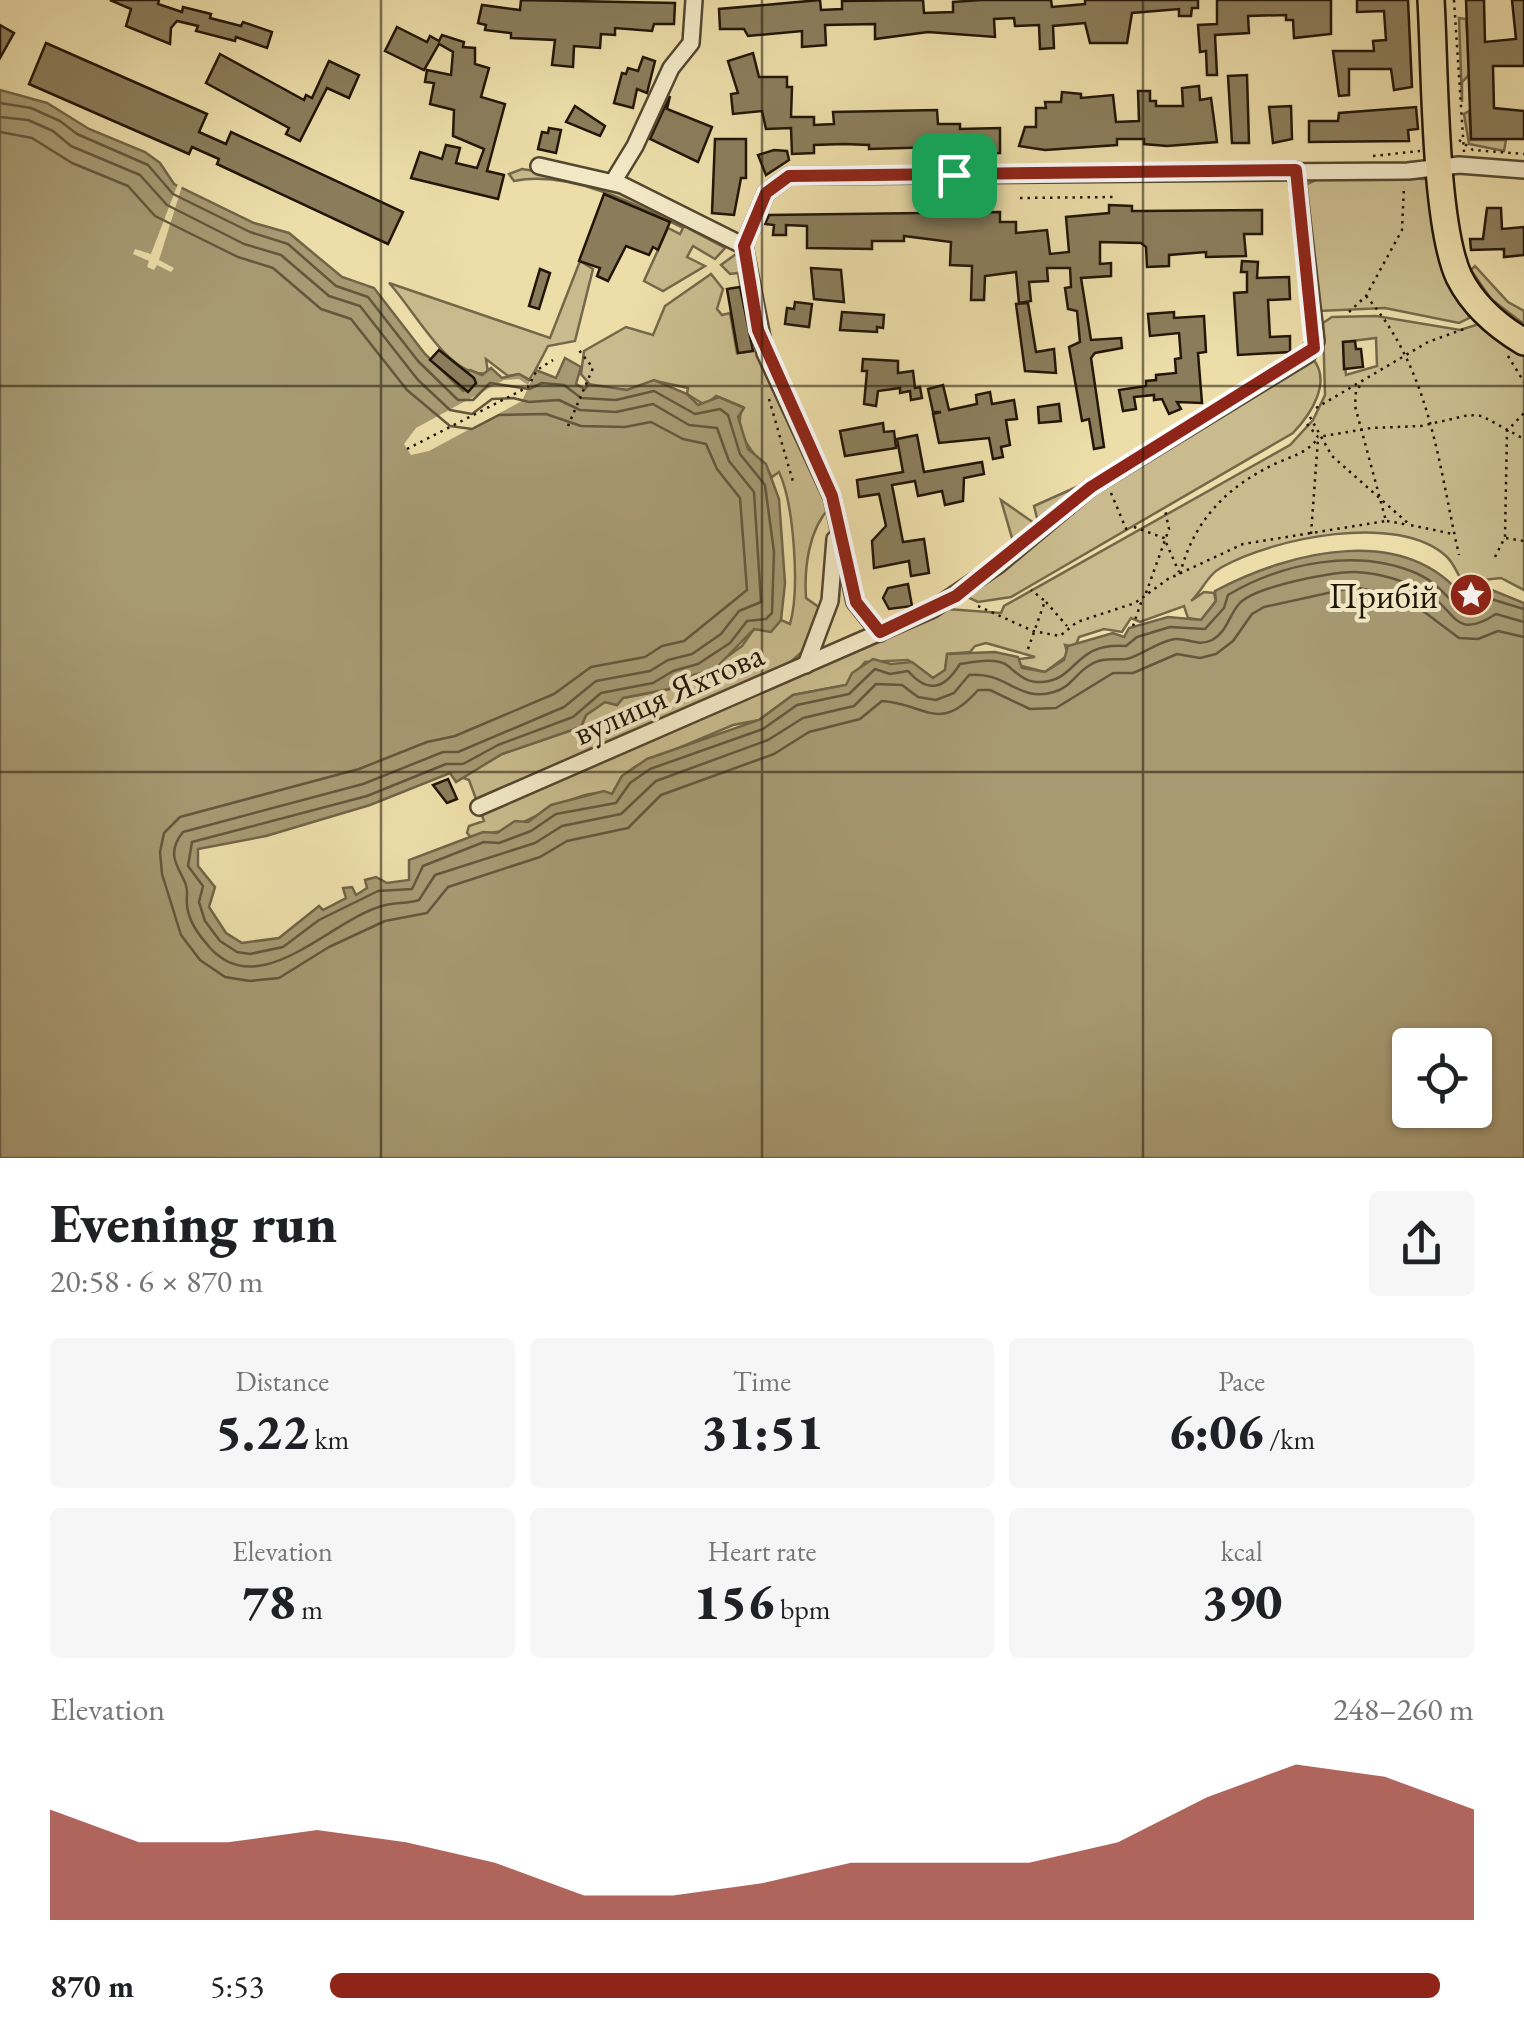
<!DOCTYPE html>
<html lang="en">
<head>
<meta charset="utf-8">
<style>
  :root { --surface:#fff; --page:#f6f6f6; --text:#202124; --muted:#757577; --accent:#8f2418 }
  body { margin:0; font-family:"EB Garamond",serif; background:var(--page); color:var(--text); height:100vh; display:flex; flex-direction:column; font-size:38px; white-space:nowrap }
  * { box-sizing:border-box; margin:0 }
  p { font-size:32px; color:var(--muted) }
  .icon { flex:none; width:55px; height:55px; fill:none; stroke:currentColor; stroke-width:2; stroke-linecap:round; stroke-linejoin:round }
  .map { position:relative; height:1158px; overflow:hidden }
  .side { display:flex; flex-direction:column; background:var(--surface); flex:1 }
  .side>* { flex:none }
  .fabs { position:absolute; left:1392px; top:1028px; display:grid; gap:20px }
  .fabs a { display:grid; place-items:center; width:100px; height:100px; border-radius:10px; background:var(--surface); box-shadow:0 2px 8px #0004; font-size:50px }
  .pin { position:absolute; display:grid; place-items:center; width:85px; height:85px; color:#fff; margin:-42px; border-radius:20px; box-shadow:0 5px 15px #0006 }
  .round { display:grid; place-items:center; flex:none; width:105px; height:105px; border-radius:10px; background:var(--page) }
  .summary { display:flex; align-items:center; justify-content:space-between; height:170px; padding:0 50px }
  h1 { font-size:55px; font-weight:800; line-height:75px }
  .stats { display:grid; grid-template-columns:repeat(3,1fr); gap:15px; height:170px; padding:10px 50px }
  .stats div { display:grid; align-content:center; border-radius:10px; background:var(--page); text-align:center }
  .stats b { font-size:50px; font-weight:800 }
  .stats small { font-size:28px; font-weight:400 }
  .stats p { font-size:28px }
  .chart { height:280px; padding:20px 50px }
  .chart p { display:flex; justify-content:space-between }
  .chart svg { width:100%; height:180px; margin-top:10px; fill:var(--accent); opacity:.7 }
  ul { padding:0 50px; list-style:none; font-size:32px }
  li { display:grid; grid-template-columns:160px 120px 1fr; align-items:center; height:75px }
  li i { height:25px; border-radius:12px; background:var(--accent) }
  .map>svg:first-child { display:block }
</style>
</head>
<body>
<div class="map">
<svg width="1524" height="1158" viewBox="0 0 1524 1158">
  <rect width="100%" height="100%" fill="#ecdda9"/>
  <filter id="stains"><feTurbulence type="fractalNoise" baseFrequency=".002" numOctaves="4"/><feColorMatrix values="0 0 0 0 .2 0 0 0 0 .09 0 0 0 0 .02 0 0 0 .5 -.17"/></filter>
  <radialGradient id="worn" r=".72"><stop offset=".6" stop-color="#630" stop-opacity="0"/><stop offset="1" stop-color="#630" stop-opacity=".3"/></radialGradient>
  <!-- green -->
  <g fill="#c9bb8d" stroke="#75684a" stroke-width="2.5" fill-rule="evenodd">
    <polygon points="1459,18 1466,19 1470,74 1462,82 1462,102"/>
    <polygon points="1469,111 1471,140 1506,140 1504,151 1469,144 1464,114"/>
    <path d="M522,169L602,182L725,248L715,259L693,246L687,257L705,266L663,291L644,281L668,228L680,234L683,228C634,203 569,170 514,181L509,174Z"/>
    <polygon points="1322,177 1429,179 1469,318 1459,323 1385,308 1319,311 1305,185"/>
    <path d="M736,254L742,261L755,331L830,507C809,529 804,567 806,598L820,608L803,651L786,666L476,799L469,780L461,777L502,754L581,727L586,715L605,702L617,705L623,698L669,689L676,680L704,673L742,646L754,629L774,628L781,620L790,624C800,590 794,504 779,472L772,477C759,457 730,436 743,407L716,396L705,405L687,394L688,388L656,381L627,390L592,387L581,374L584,351L626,327L653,335L665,306L711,274L723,289L717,309L722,315L730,313L737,353L752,351L738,273L730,274L721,265Z"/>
    <path d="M580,261L593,269L575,341L548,346L530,380L519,374L508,376L486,359L488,373C450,381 414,309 389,283L550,338Z"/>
    <polygon points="1475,266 1508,302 1524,311 1524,324 1491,299 1471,270"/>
    <path d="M1376,316L1460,330L1479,324L1524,353V590L1501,578L1463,582C1457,574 1454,563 1446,556C1397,512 1274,538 1222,567C1207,575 1203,590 1191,601L1204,592L1214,593L1216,601L1201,620L1188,618L1184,606L1140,622L1131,618L1122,632L1104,629L1079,637L1075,647L1065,645L1068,655L1045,672L1018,665L1019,659L1035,657L986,643L975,646L970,652L948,654L945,670L933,678L908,660L865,662L846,685L793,695L759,720L733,725L636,766L622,776L612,794C580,786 534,821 502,831C491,834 482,832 471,837L467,833L469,826L484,821L481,813L947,609L1001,613L1004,606L1290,445L1313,420L1325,395L1323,323L1332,317ZM1376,338L1377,366L1346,375L1343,342Z"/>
    <path d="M1313,359C1332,382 1311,414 1293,433L1011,597L978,602L967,597L1066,510Z"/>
    <polygon points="1081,485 1041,520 1037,518 1034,506"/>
    <polygon points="1001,500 1037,525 1014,545"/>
  </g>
  <!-- water -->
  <path fill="#a79972" stroke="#716447" stroke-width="2.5" fill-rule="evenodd" d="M0,90L47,103L89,129L145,152L160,163L174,184L254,223L289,233L342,277L374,288L425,354L463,391L476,384L467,372L470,370L482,375L491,368L502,378L519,374L529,380L536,370L556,378L565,358L581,367L576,384L585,389L588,384L627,390L654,380L687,394L698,405L719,397L744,408L738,417L748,449L766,464L779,499L785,583L781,620L771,632L754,629L715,669L676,680L669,689L623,698L617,705L605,702L586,715L581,727L502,754L456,782L450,773L370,805L266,836L198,849V866L215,887L209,907L226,933L242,943L279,938L319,906L323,910L346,898L343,888L352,887L356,895L367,888L365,880L376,877L387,883L409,880V860L483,832L497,833L515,821L528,822L551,805L604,791L612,794L622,776L647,759L759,720L793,695L846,685L852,673L873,659L891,664L912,662L933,678L945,670L947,654L995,652L1018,657L1022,668L1045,672L1064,660L1068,646L1113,633L1124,637L1129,628L1168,617L1201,620L1216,601L1215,591C1290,551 1408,521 1467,602L1474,601L1487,588L1524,603V1158H0ZM1410,1045H1475V1110H1410Z"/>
  <!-- pier -->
  <g fill="#ecdda9">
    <polygon points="179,181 183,183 159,260 174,268 171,272 157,265 154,270 147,267 149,261 133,254 135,249 151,254"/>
    <polygon points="536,370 522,401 429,451 411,455 404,444 416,428 504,380 519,379 528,385"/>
  </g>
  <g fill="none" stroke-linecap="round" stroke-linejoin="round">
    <!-- shore -->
    <g stroke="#64573c" stroke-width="2.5">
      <path d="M0,103L31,108L60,121L77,134L148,165L173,194L250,232L288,244L336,286L368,297L418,361L458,400H473L490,383L529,389L542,383L564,385L581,398L616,400L654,391L695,414L720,409L728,415L740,454L765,485L774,552L772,613L766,619L747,621L730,643L698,664L673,671L653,683L601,693L573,717L498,745L463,764H446L367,796L192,842L188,866L203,886L199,902L205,921L220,941L237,952L250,954L283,947L319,920L378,891L412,889L423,866L484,842L499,843L531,831L556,814L616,803L630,783L650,769L763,729L797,705L849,694L875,669L890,674L908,671C929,695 945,688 960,664C973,662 998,657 1008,666C1019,675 1026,683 1043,682C1078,679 1074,642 1126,646L1137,637L1170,627L1205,629L1224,608L1228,595C1282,563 1358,547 1418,574C1442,585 1450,604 1466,612L1479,610L1491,599L1524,609"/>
      <path d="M0,117L28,120L53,131L71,146L140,175L167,205L244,244L281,255L329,296L360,306L418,380L450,410L472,414L492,399L513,398L529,402L559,400L580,410L616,412L653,404L689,425L717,428L729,461L754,492L761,602L739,611L721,634L692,654L668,660L650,671L596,681L564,707L458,752H443L363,784L183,832C160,860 189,874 187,895C185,914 194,929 206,943C256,1008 330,920 382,906C394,902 407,904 419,900L435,875L535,843L562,826L621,814L656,781L768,740L803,718L854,706L876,684L902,685L918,697L936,700L954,693L969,675C1007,671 1018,703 1054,692C1071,687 1076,673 1090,665C1101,657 1114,660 1126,659C1139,657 1156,642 1175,639C1188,638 1198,647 1212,640C1227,632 1229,615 1239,604C1253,587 1334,571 1355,572C1380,573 1407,581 1428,594C1457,611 1454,641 1496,614L1524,622"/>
      <path d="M0,132L32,138L72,163L128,186L155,216L238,257L273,268L321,309L351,319L407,390L450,426L472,429L499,415L546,414L581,426L625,427L651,422L683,439L706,444L717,469L740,498L747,590L684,641L662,646L645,657L591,667L554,694L455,736L427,742L359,769L180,817L164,833L160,852L162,874L181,935L200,960L225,977L250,981L279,978L329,947L385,921L427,913L448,887L540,857L567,841L628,828L661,795L774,754L809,732L860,719L882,701C924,703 939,735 978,690H990L1030,709L1056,708L1113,673H1133L1177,654L1200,658L1216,654L1233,641L1252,614L1264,607L1355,587L1407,599L1459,638L1478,639L1498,631L1524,637"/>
    </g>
  </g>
  <!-- building -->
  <g fill="#8b7d5b" stroke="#211507" stroke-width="2.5">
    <polygon points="110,0 159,0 158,4 182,12 183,7 211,14 210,18 241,26 243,22 272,32 267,48 236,37 235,41 196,31 198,26 177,21 171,28 170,44 126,26 131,9"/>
    <polygon points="521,0 675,3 674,24 654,24 652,31 615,28 615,35 601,34 600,48 574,46 573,67 552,65 555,40 511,38 511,33 485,30 486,25 478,23 482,5 520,10"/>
    <polygon points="820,0 821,10 842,9 842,1 923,0 924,13 953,12 953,2 981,0 1051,0 1052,7 1085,4 1085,0 1198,0 1198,8 1192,8 1191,16 1179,16 1179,9 1132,13 1127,43 1090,43 1085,23 1053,26 1054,48 1040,49 1039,25 1015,26 1014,18 994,19 995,37 928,32 875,39 875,24 825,25 826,45 802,47 802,31 748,36 744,29 720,29 719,9"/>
    <polygon points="1217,0 1331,0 1331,34 1294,38 1293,20 1286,20 1286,15 1248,16 1249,33 1215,35 1217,75 1207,75 1206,51 1200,52 1198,25 1217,24"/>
    <polygon points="1357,0 1408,0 1412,87 1394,90 1391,69 1349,69 1349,95 1339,96 1333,51 1374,51 1373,41 1386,40 1384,11 1357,12"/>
    <polygon points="1466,0 1484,0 1485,42 1516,39 1512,0 1524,0 1524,66 1493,66 1494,108 1524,111 1524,139 1471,139"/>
    <polygon points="0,25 14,33 0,58"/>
    <polygon points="397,27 427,42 430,36 439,41 442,35 464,42 463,47 475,48 475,64 489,68 481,97 505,104 487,171 504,175 498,199 411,178 420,152 442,159 446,145 460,148 456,163 477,168 484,149 453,136 454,110 430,104 434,83 425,82 427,70 451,75 453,52 439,44 424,70 385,51"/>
    <polygon points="46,43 207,114 199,132 226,144 231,132 403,212 388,244 217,164 219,159 192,147 189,154 29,84"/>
    <polygon points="753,53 759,77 787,77 787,87 792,87 791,117 814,117 814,125 834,124 833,112 937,110 938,124 960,124 960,129 1000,128 1000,153 967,154 967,149 941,147 869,149 869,145 844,144 814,145 814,153 792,154 791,128 766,129 762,111 733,114 731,94 738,93 728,61"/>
    <polygon points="220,54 304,100 306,95 312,98 329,61 359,75 349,98 327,88 300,141 286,134 289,128 206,83"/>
    <polygon points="643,57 655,61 647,93 637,89 633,108 614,103 622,73 626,74 628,68 638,71"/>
    <polygon points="1247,75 1249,143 1232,143 1228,76"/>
    <polygon points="1199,86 1200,100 1211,98 1217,142 1167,146 1144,144 1144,139 1117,139 1117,145 1045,150 1019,146 1025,127 1036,127 1036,108 1046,108 1045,102 1061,102 1062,92 1081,94 1081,98 1113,95 1116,122 1139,121 1138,91 1150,91 1150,101 1156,101 1156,106 1183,106 1182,88"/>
    <polygon points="670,96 667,109 712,127 698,162 650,139"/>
    <polygon points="575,106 605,126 600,136 566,122"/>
    <polygon points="1291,106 1292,139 1273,143 1269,107"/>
    <polygon points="1416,107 1418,129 1408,130 1409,141 1309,142 1309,121 1338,121 1339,113"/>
    <polygon points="549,128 561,130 556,153 538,149 542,132 548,133"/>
    <polygon points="715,139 746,139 746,178 741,178 734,215 712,213"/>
    <polygon points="774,150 787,151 789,160 766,175 758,155"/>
    <polygon points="604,194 670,222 658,250 653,247 649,255 626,246 608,281 597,276 600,268 579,261"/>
    <polygon points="1109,205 1132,206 1132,211 1139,211 1262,210 1262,234 1244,234 1246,256 1206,257 1206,252 1169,255 1169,266 1147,267 1146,247 1141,243 1100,242 1100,264 1111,263 1111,276 1081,278 1091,340 1121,338 1122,348 1095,353 1091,358 1104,447 1094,449 1089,419 1082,421 1069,347 1080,342 1077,311 1068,309 1065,288 1071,287 1070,268 1047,268 1048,281 1029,282 1031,301 1019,303 1016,272 985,276 984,300 971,300 972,266 950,265 951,242 904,236 904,241 872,241 872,249 807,248 807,226 786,225 786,235 773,235 774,225 765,224 769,215 1000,212 1000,222 1016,222 1016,233 1047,230 1050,254 1069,252 1066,217 1109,213"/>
    <polygon points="1487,208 1501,208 1502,229 1524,227 1524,255 1504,257 1504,249 1471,250 1470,239 1483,239"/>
    <polygon points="1242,261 1258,262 1257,278 1289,277 1290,299 1268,300 1270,337 1290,336 1290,352 1238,355 1234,293 1247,292 1247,272 1241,272"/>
    <polygon points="811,268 841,270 844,302 814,299"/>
    <polygon points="540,269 550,273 539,309 529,306"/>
    <polygon points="740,287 753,351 738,353 727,289"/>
    <polygon points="795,302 812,304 809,327 785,324 787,308 794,309"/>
    <polygon points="1028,303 1036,352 1054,349 1056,373 1025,371 1016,304"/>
    <polygon points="842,312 884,315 883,328 877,327 877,332 840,330"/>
    <polygon points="1174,312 1174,318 1204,316 1206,352 1198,353 1202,403 1177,402 1181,409 1169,414 1162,399 1154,400 1154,395 1134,397 1136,409 1123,411 1119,390 1146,386 1146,381 1156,380 1156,375 1176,373 1175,359 1181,358 1179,333 1150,336 1148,314"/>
    <polygon points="1355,341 1356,349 1361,349 1363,367 1344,369 1343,342"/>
    <polygon points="439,350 474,378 476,383 468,392 430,360"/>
    <polygon points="863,359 898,361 898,373 913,371 915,388 920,387 922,398 911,400 910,391 900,393 900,388 878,391 876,406 864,404 867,371 862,371"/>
    <polygon points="943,385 949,410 977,404 976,395 990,392 992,404 1014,400 1017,419 1006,420 1010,445 1001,447 1003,457 993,459 989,438 939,443 933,414 941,412 933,412 928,389"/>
    <polygon points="1059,404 1061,421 1039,423 1038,407"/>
    <polygon points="883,423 884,432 894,431 896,448 845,456 840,431"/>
    <polygon points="917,435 924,472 982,462 984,474 964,478 963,501 945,505 942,491 918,496 915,481 892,485 903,542 924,539 929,573 911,576 909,561 874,568 872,541 886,526 879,494 859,497 857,480 903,472 897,439"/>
    <polygon points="908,584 912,606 889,609 883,598 888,588"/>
    <polygon points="448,779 457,799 447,803 433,785"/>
  </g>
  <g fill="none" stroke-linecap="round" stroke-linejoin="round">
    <!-- minor casing -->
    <g stroke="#544730" stroke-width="20">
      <g id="minor">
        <polyline points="539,166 622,185 744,246"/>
        <polyline points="613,182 635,146 671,68 691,43 694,0"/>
        <polyline points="744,246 766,193 789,176 1408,171 1459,165 1524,170"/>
        <polyline points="744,246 765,353 832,497 855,602 880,633"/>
        <polyline points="806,665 830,601 835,539"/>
        <polyline points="479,807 933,609 998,565 1091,487 1307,355 1316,341 1296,170"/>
      </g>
    </g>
    <!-- trunk casing -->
    <g stroke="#211507" stroke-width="30">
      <path id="trunk" d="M1431,0C1435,66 1434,223 1459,277C1473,305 1497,326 1524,342"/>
    </g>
    <!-- path -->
    <g stroke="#211507" stroke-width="2.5" stroke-dasharray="2.5 5" stroke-linecap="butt">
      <polyline points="1454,0 1464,152"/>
      <polyline points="1459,140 1473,150 1524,154"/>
      <polyline points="1373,156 1420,151"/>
      <polyline points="1020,198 1117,197"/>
      <path d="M1366,296C1431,371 1438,463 1459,555"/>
      <polyline points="1349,312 1366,296 1402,230 1404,186"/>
      <polyline points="1508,356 1524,382"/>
      <polyline points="769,399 794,485"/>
      <polyline points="1316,408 1428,342 1464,329"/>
      <polyline points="1310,417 1332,456 1410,525 1453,534"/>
      <polyline points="1307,424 1318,437 1371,428 1421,426 1469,415 1482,416 1524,439"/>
      <polyline points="568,426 593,368 578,349"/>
      <polyline points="407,449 528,387 537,370 553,360"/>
      <polyline points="1111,493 1127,531"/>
      <polyline points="1387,521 1409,525"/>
      <polyline points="1134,527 1164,538 1179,572"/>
      <polyline points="1311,534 1318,439"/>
      <polyline points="1506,538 1524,541"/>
      <polyline points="1495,557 1505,537 1507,431 1524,413"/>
      <path d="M1180,574C1194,520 1227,486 1277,463C1292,456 1307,453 1317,439"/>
      <polyline points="1146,593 1169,529 1165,510"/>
      <polyline points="1046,602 1067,626"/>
      <polyline points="978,606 1033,631 1060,636 1077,622 1135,603 1168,579 1243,544 1386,521 1355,406 1356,391 1363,382"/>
      <polyline points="1133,626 1142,600"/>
      <polyline points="1028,649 1045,601 1031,590"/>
    </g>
    <!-- minor -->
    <use href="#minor" stroke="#f3e9c7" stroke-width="15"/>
    <!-- trunk -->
    <use href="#trunk" stroke="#ecdda9" stroke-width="25"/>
  </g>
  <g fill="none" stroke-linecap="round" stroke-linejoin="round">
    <!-- route casing -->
    <g stroke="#fff" stroke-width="20">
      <polygon id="route" points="1296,170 1314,348 1091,487 956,596 880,632 856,602 832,496 758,330 744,246 766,193 789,176"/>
    </g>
    <!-- route -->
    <use href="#route" stroke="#8f2418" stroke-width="12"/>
  </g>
  <!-- grid -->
  <path fill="none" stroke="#211507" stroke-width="2.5" stroke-opacity="0.55" d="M381,0V1158M762,0V1158M1143,0V1158M0,386H1524M0,772H1524"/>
  <!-- icons -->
  <defs>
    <g id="sight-disc" transform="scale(2.25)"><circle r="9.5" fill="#8f2418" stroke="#f3e9c7"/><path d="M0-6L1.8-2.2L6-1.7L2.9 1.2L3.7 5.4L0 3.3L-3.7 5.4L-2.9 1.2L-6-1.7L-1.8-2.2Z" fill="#fff"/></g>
  </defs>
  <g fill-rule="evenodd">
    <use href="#sight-disc" x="1471" y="595"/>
  </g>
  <g text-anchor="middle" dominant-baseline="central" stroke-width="8" stroke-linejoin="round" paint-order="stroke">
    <!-- poi labels -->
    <g font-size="35" fill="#211507" stroke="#f3e9c7" text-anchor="end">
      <text x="1438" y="595">Прибій</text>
    </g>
    <!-- street labels -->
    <g font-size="35" fill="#211507" stroke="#f3e9c7">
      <text transform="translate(668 693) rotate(-24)">вулиця Яхтова</text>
    </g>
  </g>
  <rect width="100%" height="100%" filter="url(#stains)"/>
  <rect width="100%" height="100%" fill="url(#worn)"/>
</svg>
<div class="fabs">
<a><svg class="icon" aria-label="locate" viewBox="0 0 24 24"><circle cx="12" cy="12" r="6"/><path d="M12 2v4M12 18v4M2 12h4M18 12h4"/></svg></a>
</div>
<div class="pin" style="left:954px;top:175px;background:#1e9e55"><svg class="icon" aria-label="arrive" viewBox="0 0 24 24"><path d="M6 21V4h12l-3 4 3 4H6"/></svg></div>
</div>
<section class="side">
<div class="summary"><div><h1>Evening run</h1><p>20:58 · 6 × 870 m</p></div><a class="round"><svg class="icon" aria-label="share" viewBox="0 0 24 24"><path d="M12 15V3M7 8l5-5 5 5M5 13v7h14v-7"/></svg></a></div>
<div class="stats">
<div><p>Distance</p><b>5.22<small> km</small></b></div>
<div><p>Time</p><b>31:51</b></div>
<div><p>Pace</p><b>6:06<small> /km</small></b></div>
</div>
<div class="stats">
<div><p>Elevation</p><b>78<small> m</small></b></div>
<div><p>Heart rate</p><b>156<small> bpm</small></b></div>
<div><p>kcal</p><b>390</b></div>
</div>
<div class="chart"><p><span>Elevation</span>248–260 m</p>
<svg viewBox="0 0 160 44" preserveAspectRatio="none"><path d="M0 44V17L10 25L20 25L30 22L40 25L50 30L60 38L70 38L80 35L90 30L100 30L110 30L120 25L130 14L140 6L150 9L160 17V44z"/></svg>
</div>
<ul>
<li><b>870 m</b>5:53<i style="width:97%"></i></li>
</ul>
</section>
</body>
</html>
